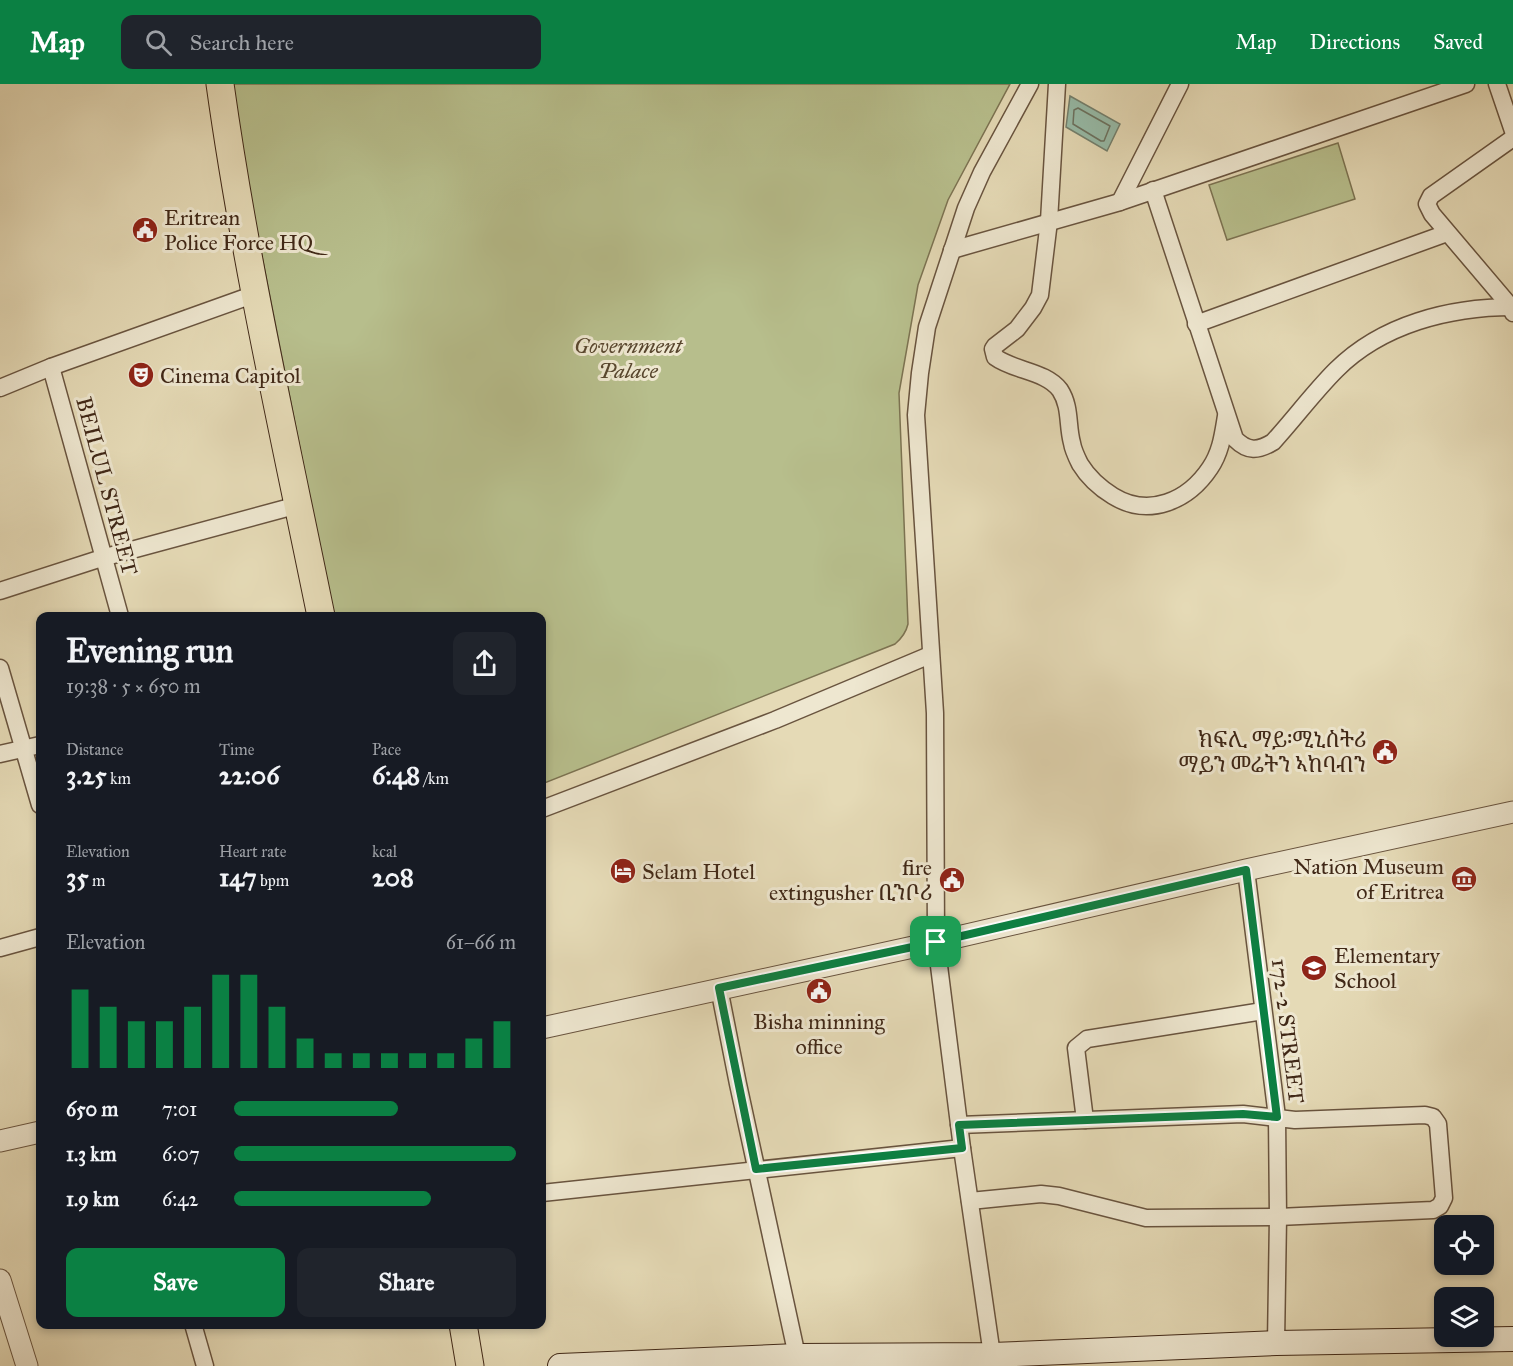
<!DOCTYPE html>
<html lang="en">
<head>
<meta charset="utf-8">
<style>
  :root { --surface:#171b24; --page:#20242c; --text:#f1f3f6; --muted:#9ea1a6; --accent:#0b8043 }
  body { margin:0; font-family:"IM FELL Great Primer","Noto Serif Ethiopic",serif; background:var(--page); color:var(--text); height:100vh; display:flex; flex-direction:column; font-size:22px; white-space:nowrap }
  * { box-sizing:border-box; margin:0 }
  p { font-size:20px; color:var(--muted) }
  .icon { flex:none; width:33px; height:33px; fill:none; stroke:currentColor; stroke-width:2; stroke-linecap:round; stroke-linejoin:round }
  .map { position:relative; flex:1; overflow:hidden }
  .panel { position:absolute; left:36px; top:528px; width:510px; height:717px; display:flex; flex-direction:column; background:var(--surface); border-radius:12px; box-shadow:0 3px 9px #0003 }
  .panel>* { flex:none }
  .fabs { position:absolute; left:1434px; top:1131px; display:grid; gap:12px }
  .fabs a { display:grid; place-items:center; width:60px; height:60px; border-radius:12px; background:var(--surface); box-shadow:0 3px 9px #0003; font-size:30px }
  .pin { position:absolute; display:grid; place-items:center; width:51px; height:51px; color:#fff; margin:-26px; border-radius:12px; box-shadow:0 3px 9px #0006 }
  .round { display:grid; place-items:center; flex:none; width:63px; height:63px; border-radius:12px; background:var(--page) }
  .summary { display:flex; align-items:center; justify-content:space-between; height:102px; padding:0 30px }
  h1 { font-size:33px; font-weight:800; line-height:45px }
  .stats { display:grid; grid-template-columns:repeat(3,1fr); gap:9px; height:102px; padding:6px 30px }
  .stats div { display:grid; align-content:center }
  .stats b { font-size:26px; font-weight:800 }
  .stats small { font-size:16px; font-weight:400 }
  .stats p { font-size:16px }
  .chart { height:168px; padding:12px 30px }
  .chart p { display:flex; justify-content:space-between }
  .chart svg { width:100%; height:108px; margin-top:6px; stroke:var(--accent); stroke-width:6 }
  .primary-button { display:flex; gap:12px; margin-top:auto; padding:12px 30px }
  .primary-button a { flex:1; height:69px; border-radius:12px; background:var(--accent); color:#fff; font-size:24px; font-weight:800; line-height:69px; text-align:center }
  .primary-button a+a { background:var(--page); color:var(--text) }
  ul { padding:0 30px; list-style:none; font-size:20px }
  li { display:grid; grid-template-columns:96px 72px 1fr; align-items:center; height:45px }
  li i { height:15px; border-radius:8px; background:var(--accent) }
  header { display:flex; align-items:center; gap:36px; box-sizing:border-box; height:84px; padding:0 30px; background:var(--accent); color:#fff }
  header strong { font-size:28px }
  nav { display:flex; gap:33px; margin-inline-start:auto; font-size:21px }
  .search { width:420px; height:54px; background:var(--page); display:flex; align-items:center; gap:15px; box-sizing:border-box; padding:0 21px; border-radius:12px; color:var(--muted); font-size:22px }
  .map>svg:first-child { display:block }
</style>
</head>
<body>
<header>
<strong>Map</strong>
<div class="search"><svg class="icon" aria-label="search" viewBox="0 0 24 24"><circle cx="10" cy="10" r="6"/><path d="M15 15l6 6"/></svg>Search here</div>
<nav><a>Map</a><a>Directions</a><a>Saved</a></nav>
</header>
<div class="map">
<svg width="1513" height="1282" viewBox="0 0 1513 1282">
  <rect width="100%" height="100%" fill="#e5dab6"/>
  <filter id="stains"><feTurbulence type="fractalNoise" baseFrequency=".00333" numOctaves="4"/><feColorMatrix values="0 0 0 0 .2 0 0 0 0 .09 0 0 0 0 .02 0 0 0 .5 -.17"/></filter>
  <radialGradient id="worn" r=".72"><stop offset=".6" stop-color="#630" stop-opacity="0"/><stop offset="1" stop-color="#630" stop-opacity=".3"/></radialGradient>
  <!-- green -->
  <g fill="#b7be8c" stroke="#7c7352" stroke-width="1.5">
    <path d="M228,0H1010L948,116L918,201L899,309L908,540C906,549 902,554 895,560L542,700V532H333Z"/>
    <polygon points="1338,59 1355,115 1227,156 1209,101"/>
  </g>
  <!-- water -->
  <polygon fill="#97bba8" stroke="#74806e" stroke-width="1.5" points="1070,12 1120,40 1107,67 1066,43"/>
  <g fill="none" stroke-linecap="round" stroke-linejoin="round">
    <!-- shore -->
    <polygon stroke="#6c7260" stroke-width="1.5" points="1078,24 1110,42 1104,57 1101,57 1073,40 1074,26"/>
    <!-- minor casing -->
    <g stroke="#69543f" stroke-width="19">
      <g id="minor">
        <path d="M1057,0L1049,137L1040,211L1033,224L1017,245L995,262L993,265L995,273C1014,287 1046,287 1060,306C1071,323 1067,341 1072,359C1073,366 1077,374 1080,380C1088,393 1100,404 1113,412C1149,434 1188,417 1210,384C1221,368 1223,350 1226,332"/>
        <polyline points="1497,0 1513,47"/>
        <path d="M1153,106L1235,355C1248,368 1258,367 1273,358C1294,335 1314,308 1336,286C1382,240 1450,223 1513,223"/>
        <polyline points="1120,118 1180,0"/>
        <polyline points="952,166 1120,118 1466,0"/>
        <polyline points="1513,229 1511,223 1432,130 1427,120 1431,112 1513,54"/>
        <polyline points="1196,240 1447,149"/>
        <polyline points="51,283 120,532"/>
        <polyline points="0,304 51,283 255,210"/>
        <polyline points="0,507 102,474 298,421"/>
        <polyline points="0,584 40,721"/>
        <polyline points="0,670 40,661"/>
        <polyline points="542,725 775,636 930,571"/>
        <polyline points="1246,786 1277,1033 1278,1133 1276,1259"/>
        <polyline points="0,864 40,853"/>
        <polyline points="719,904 738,1000 797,1272"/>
        <polyline points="1085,1036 1076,964 1087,955 1263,927"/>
        <polyline points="959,1041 1243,1030 1295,1036 1425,1031 1433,1033 1438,1040 1444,1114 1440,1122 1433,1126 1278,1133 1146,1134 1059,1112 1041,1110 970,1117"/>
        <polyline points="542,1109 962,1064"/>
        <polyline points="193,1240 205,1282"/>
        <polyline points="992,1271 962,1064 936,858 935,629 916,331 920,289 927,243 966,124 982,88 1030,0"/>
      </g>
    </g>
    <!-- tertiary casing -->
    <g stroke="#69543f" stroke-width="23">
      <g id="tertiary">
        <polyline points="542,944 936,858 1246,786 1513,728"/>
        <polyline points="0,1057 40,1048"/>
        <polyline points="0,1196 27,1282"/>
      </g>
    </g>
    <!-- secondary casing -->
    <g stroke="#402817" stroke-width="26">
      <polyline id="secondary" points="560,1282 797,1272 992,1271 1276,1259 1513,1255"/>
    </g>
    <!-- primary casing -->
    <g stroke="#402817" stroke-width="29">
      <g id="primary">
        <path d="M220,0C245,179 285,355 321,532"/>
        <polyline points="463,1240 470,1282"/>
      </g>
    </g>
    <!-- minor -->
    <use href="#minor" stroke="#eee7d0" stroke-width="16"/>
    <!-- tertiary -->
    <use href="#tertiary" stroke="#eee7d0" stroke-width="21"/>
    <!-- secondary -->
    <use href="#secondary" stroke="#eee7d0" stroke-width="24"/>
    <!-- primary -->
    <use href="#primary" stroke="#e5dab6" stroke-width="27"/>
  </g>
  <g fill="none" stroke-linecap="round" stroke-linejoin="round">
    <!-- route casing -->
    <g stroke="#fff" stroke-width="12">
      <polygon id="route" points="1246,786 1277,1033 1243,1030 959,1041 962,1064 756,1085 719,904 936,858"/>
    </g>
    <!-- route -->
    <use href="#route" stroke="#0b8043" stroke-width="8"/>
  </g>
  <!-- icons -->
  <defs>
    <g id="civic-disc" transform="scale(1.35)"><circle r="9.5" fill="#8f2418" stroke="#eee7d0"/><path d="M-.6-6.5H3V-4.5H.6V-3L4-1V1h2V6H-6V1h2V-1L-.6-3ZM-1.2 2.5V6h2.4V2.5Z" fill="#fff"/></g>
    <g id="theatre-disc" transform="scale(1.35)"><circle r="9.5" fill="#8f2418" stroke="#eee7d0"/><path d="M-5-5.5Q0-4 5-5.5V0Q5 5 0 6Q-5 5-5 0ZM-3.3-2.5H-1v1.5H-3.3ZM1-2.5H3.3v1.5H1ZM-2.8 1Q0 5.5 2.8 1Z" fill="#fff"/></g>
    <g id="hotel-disc" transform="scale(1.35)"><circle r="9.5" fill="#8f2418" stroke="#eee7d0"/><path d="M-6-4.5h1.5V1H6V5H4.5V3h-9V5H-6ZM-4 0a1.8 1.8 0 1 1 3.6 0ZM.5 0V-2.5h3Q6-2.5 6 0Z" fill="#fff"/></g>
    <g id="museum-disc" transform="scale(1.35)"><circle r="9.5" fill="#8f2418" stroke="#eee7d0"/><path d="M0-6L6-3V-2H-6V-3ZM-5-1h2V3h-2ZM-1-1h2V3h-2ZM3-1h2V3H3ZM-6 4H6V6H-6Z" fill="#fff"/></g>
    <g id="school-disc" transform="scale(1.35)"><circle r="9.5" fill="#8f2418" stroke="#eee7d0"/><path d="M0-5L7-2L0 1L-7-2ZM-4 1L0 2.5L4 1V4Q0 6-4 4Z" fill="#fff"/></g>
  </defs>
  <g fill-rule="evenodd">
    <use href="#civic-disc" x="145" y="146"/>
    <use href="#theatre-disc" x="141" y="291"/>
    <use href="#civic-disc" x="1385" y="668"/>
    <use href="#hotel-disc" x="623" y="787"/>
    <use href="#museum-disc" x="1464" y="795"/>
    <use href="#civic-disc" x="952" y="796"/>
    <use href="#school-disc" x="1314" y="884"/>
    <use href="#civic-disc" x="819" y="907"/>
  </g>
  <g text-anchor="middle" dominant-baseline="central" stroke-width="6" stroke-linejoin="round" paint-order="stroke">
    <!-- poi labels -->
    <g font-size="22" fill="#402817" stroke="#eee7d0" text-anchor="start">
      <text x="164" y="133">Eritrean<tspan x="164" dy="25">Police Force HQ</tspan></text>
      <text x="160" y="291">Cinema Capitol</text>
      <text x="1366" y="655" text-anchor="end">ክፍሊ ማይ፡ሚኒስትሪ<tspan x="1366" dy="25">ማይን መሬትን ኣከባብን</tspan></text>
      <text x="1444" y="782" text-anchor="end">Nation Museum<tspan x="1444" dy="25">of Eritrea</tspan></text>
      <text x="932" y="783" text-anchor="end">fire<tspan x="932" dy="25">extingusher ቢንቦሪ</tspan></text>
      <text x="642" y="787">Selam Hotel</text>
      <text x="1334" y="871">Elementary<tspan x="1334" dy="25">School</tspan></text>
      <text x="819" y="937" text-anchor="middle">Bisha minning<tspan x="819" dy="25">office</tspan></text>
    </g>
    <!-- park labels -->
    <g font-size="22" font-style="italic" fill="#58462e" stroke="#eee7d0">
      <text x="628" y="261">Government<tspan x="628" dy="25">Palace</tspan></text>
    </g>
    <!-- street labels -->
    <g font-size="22" fill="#402817" stroke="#eee7d0">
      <text transform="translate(107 402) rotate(75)">BEILUL STREET</text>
      <text transform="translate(1288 947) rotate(83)">172-2 STREET</text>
    </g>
  </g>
  <rect width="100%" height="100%" filter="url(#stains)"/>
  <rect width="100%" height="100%" fill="url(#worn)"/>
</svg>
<div class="fabs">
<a><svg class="icon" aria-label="locate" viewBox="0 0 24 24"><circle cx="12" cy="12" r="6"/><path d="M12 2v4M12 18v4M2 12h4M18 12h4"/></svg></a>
<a><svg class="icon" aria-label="layers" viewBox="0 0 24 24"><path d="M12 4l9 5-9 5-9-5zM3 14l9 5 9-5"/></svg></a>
</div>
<div class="pin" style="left:936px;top:858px;background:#1e9e55"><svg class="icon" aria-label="arrive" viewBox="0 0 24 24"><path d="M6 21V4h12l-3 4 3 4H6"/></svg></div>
<section class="panel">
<div class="summary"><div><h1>Evening run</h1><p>19:38 · 5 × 650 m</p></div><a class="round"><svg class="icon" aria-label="share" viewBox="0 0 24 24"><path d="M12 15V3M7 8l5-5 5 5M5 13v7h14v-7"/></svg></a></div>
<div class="stats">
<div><p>Distance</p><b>3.25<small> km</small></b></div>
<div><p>Time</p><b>22:06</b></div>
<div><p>Pace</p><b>6:48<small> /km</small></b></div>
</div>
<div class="stats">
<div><p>Elevation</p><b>35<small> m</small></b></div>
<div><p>Heart rate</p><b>147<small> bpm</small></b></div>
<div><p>kcal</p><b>208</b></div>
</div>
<div class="chart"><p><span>Elevation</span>61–66 m</p>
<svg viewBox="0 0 160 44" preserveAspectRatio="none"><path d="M5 44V12M15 44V19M25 44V25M35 44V25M45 44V19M55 44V6M65 44V6M75 44V19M85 44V32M95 44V38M105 44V38M115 44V38M125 44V38M135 44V38M145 44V32M155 44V25"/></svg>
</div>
<ul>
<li><b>650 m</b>7:01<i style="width:58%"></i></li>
<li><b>1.3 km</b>6:07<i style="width:100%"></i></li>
<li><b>1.9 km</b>6:42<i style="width:70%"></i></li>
</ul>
<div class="primary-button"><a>Save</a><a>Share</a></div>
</section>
</div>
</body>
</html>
